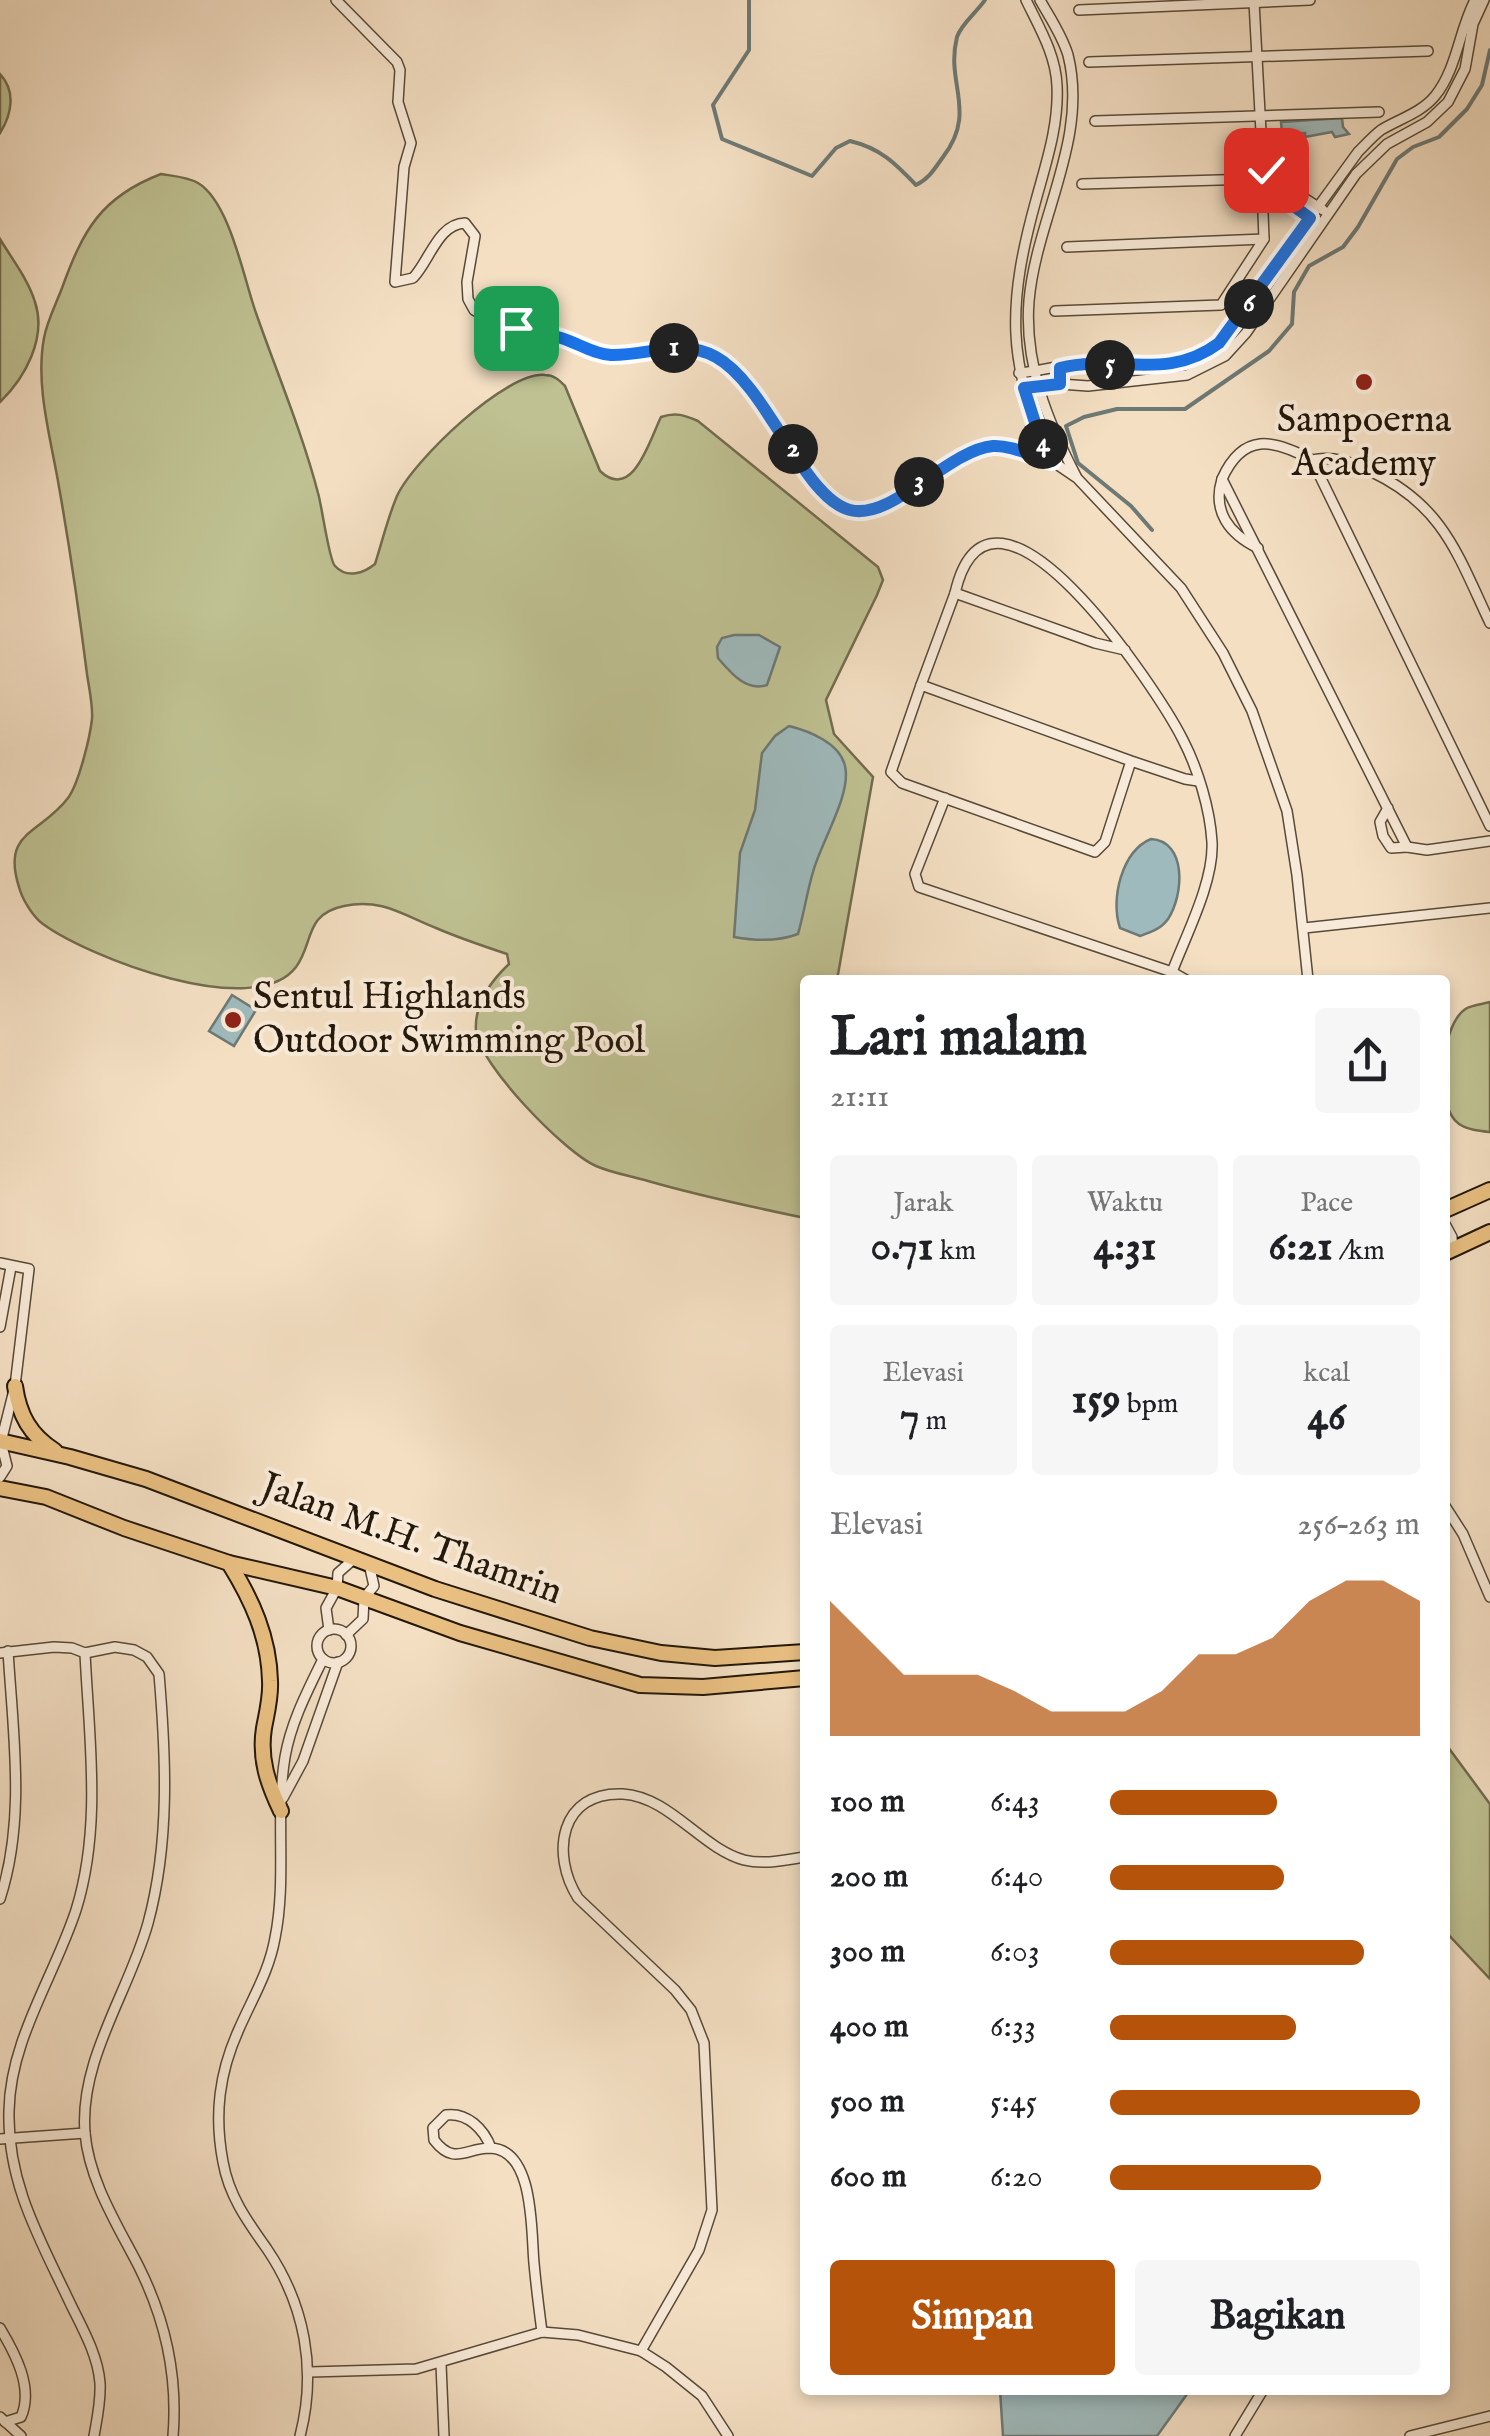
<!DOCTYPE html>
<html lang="id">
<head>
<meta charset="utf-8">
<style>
  :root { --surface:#fff; --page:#f6f6f6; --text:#202124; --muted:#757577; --accent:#b45309 }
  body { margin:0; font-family:"IM FELL English",serif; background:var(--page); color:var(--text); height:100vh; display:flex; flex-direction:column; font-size:38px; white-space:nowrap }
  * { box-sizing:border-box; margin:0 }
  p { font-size:32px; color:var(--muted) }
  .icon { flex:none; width:55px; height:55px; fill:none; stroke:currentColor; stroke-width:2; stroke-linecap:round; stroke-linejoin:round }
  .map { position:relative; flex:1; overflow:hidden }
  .drawer { position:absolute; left:800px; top:975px; width:650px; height:1420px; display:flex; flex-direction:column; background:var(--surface); border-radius:10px; box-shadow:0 5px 15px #0003 }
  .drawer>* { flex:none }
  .pin { position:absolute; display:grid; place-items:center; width:85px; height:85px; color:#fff; margin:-42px; border-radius:20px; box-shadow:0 5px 15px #0006 }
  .km { position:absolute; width:50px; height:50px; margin:-25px; border-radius:50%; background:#222; color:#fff; font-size:28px; line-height:50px; text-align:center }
  .round { display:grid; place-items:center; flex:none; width:105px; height:105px; border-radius:10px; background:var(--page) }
  .head { display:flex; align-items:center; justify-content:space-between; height:170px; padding:0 30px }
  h1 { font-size:55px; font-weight:700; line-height:75px }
  .figures { display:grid; grid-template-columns:repeat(3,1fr); gap:15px; height:170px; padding:10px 30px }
  .figures div { display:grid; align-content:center; border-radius:10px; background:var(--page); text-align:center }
  .figures b { font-size:42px; font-weight:700 }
  .figures small { font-size:28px; font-weight:400 }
  .figures p { font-size:28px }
  .chart { height:280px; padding:20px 30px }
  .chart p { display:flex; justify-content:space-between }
  .chart svg { width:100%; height:180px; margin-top:10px; fill:var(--accent); opacity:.7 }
  .action { display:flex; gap:20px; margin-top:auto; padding:20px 30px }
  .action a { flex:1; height:115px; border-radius:10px; background:var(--accent); color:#fff; font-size:40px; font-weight:700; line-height:115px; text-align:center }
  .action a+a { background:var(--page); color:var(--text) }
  ul { padding:0 30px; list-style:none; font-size:32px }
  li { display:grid; grid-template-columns:160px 120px 1fr; align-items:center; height:75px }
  li i { height:25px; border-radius:12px; background:var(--accent) }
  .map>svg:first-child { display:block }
</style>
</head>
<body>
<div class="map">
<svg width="1490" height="2436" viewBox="0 0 1490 2436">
  <rect width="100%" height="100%" fill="#f4dfc3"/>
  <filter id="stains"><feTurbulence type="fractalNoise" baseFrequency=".002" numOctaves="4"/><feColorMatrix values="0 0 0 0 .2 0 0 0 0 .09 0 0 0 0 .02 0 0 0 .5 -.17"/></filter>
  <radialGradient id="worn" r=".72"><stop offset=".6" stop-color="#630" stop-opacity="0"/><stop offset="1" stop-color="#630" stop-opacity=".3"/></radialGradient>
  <!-- green -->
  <g fill="#bfc192" stroke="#716c4e" stroke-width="2.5">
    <path d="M0,74C16,91 12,114 0,133Z"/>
    <path d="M161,174C173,176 188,177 198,183C230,202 244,280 256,313C277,373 302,432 318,493C322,506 329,561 335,566C347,579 364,573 375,564C382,542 388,517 397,496C413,461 506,371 545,375C554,375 559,380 565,386L600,471C633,502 650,439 661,417C676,412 684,415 698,421L878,567L883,580L877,595L826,700L834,734L873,777L837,980H805V1218C752,1207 700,1196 648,1181C631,1176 612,1173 596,1166C565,1153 479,1064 476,1031C474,1004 492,980 509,964L507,954C483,946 459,938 436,928C403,915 381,898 344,906C304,914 314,943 296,967C254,1022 88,957 43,924C33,917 22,899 19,887C1,831 41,834 68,798C79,783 90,737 92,719C93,705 89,688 87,674C79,611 70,549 59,487C51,439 35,386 44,338C47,321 56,304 62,288C83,230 101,197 161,174Z"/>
    <path d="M0,239C12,259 28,279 35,302C47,338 25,378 0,402Z"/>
    <path d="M1490,1002V1132C1480,1131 1468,1130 1459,1124C1434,1107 1440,1023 1467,1008C1473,1005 1483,1004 1490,1002Z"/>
    <polygon points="1445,1743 1490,1804 1490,1979 1445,1931"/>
  </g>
  <!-- water -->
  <g fill="#9fbabc" stroke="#6d7975" stroke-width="2.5">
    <polygon points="1342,118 1343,127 1349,134 1335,137 1332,132 1305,137 1305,133 1282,134 1281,122"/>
    <path d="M734,635H759L780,647L767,685C746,692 731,673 718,658L717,647L722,638Z"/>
    <path d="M789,726C809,731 840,743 845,766C852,794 820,844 813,872C807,892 804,913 798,934C777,942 756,941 734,937L740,853L755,810L762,753L775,736Z"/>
    <path d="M1151,839C1187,841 1184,895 1168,919C1161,929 1151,932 1140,936L1120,928C1110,899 1122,851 1151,839Z"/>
    <polygon points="232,995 256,1010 234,1046 209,1031"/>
    <polygon points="1000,2390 1190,2390 1157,2436 1003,2436"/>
  </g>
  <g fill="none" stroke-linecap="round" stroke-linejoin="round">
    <!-- stream -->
    <g stroke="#6d7975" stroke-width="4">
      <path d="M749,0V50L713,105L722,139L812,176L836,148L850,141C880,148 895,163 916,185C929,179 935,168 943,157C978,111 945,84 957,37C961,24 977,12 985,0"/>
      <polyline points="1152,530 1131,506 1078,463 1066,426 1084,417 1117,409 1185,409 1269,351 1292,324 1294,292 1309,266 1343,247 1358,227 1397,159 1413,147 1439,137 1467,109 1482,85 1490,50"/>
    </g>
    <!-- minor casing -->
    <g stroke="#574a38" stroke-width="12">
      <g id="minor">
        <path d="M336,0L397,62L400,70L398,102L411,143L404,167L395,282L413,278C430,260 438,224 465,223L475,236L467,282L468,299L474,310L493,321L566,339L602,354L616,356L673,348L705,352L717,358L754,394L809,474L835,504L848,510L881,506L936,472L991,446L1052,461L1077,478L1181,588L1223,653L1252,711L1287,811L1297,875L1308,980"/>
        <path d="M1026,0C1039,27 1056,55 1057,86C1059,125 1046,163 1036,200C1008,301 1005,365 1052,461"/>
        <path d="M1040,0C1050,18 1062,35 1068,55C1089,139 1036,219 1029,301C1024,364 1048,422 1076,476"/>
        <polyline points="1254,2 1263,169"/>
        <polyline points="1079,10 1310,0"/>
        <polyline points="1089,62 1428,51"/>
        <polyline points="1095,121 1379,112"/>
        <polyline points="1271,177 1323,210"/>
        <polyline points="1082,184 1253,179"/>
        <polyline points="1266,186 1315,221"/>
        <polyline points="1067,247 1264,239"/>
        <polyline points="1055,311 1221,305 1264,239 1262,187"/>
        <path d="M1019,373C1042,371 1066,363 1090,363C1137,362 1178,374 1219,343L1358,152C1365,145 1373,136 1381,130C1399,119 1421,113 1435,96C1457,69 1459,30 1475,0"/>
        <polyline points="1024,388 1060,384 1088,386 1187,375 1225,356 1246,333 1356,174 1387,144 1427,122 1448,102 1465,69 1473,24 1484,0"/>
        <path d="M1312,460C1333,455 1354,463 1372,472C1444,506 1458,556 1490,623"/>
        <path d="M1222,479C1212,511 1229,534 1258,548"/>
        <path d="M1125,650L1095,643L955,593C991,438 1158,690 1183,740C1198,769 1210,809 1212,842C1214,882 1186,935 1172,972"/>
        <polyline points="921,685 955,593"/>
        <polyline points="1131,761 1105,842 1095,852 902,783 891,772 921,685 1131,761 1185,779 1198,781"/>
        <polyline points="945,798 915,874 919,887 1172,972 1186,980"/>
        <path d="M1388,808L1380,822L1383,836L1391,848L1407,847L1222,479C1243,432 1273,439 1312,460L1490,826"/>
        <polyline points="1407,847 1427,850 1490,841"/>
        <polyline points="1304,928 1490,908"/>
        <polyline points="1445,1224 1452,1237 1453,1249"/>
        <polyline points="0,1263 29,1269 15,1386 1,1442 7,1466 0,1477"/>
        <polyline points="0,1327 11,1267"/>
        <polyline points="1445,1506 1463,1534 1490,1597"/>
        <circle cx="334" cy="1646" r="17"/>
        <polyline points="329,1630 326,1608 337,1588 338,1573 355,1558"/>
        <polyline points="346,1635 363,1619 364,1598 374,1586 369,1564"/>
        <path d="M0,1653L54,1647L72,1648L85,1653L115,1647L134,1650L147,1657L159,1674C166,1757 170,1842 148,1923C129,1992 79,2060 85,2133C89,2181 118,2226 139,2267C166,2321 178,2375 173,2436"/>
        <path d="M85,1653C89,1738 102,1827 76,1910C54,1977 10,2040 9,2111C7,2184 41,2241 71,2305C83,2329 98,2356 100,2383C101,2401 97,2419 94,2436"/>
        <polyline points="283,1798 303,1761 338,1662"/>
        <path d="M0,1899C26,1819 13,1734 8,1651"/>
        <polyline points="0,2139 85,2133"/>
        <path d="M491,2148C484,2129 467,2112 446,2115L433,2128L434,2140C454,2166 466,2148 490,2148C535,2149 531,2233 534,2263C536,2286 539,2309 542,2332"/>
        <path d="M0,2328C15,2353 34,2388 21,2417L5,2422"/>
        <path d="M641,2351L699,2250L712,2210L704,2043L691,2010L675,1990L578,1898C550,1854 560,1791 623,1794C670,1797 701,1848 744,1860C764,1865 785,1860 805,1857"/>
        <polyline points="441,2364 444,2436"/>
        <polyline points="310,2372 416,2369 542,2332 578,2335 641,2351 666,2367 702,2396 728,2436"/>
        <polyline points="0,2417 21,2436"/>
        <path d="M300,2436C317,2370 305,2305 267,2249C247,2221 229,2196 223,2162C214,2115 219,2073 239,2029C252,1999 269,1972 275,1938C287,1879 275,1817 285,1757C291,1722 308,1690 323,1659"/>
        <polyline points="1235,2436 1263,2390"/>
        <polyline points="1410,2436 1490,2416"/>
      </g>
    </g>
    <!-- primary casing -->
    <g stroke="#23180a" stroke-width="18">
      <g id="primary">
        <polyline points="1445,1210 1490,1190"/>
        <polyline points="1445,1253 1490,1232"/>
        <path d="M15,1386C19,1415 30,1435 55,1451"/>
        <polyline points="0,1441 70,1457 146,1479 435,1589 590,1638 661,1653 715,1658 805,1652"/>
        <polyline points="0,1488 46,1497 124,1528 229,1563 337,1588 460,1633 640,1685 703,1687 805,1678"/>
        <path d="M229,1563C252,1600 269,1637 270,1681C271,1697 267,1712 264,1728C259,1759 268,1784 281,1811"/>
      </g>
    </g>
    <!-- minor -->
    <use href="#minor" stroke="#f8ead8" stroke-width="9"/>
    <!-- primary -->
    <use href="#primary" stroke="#eac082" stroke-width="14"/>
  </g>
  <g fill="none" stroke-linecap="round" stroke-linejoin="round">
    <!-- route casing -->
    <g stroke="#fff" stroke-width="20">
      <path id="route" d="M516,328C531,332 546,334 561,338C578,343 593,354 611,355C646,356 682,338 716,357C767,385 803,498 850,510C892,521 948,450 993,446C1012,445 1034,457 1052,461L1039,435L1024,388L1060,384V368C1117,354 1167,382 1219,343L1310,218L1266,186L1271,179L1266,170"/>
    </g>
    <!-- route -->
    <use href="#route" stroke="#1a73e8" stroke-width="12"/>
  </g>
  <!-- markers -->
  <g fill="#8f2418" stroke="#f8ead8" stroke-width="4">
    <circle cx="1364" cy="382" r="10"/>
    <circle cx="233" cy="1020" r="10"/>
  </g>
  <g text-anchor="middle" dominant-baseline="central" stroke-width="8" stroke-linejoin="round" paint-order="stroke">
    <!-- poi labels -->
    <g font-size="38" fill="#23180a" stroke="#f8ead8">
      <text x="1364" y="421">Sampoerna<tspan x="1364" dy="44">Academy</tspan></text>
      <text x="253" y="998" text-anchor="start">Sentul Highlands<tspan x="253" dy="44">Outdoor Swimming Pool</tspan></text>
    </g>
    <!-- street labels -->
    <g font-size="38" fill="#23180a" stroke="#f8ead8">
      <text transform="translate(411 1540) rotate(20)">Jalan M.H. Thamrin</text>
    </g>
  </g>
  <rect width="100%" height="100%" filter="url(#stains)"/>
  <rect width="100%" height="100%" fill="url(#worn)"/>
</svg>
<div class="pin" style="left:516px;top:328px;background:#1e9e55"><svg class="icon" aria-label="arrive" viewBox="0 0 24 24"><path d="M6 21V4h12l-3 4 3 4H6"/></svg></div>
<div class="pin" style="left:1266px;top:170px;background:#d93025"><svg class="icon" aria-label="check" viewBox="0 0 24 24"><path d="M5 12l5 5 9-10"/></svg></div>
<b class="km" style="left:674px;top:348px">1</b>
<b class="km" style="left:793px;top:449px">2</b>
<b class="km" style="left:919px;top:482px">3</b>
<b class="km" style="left:1043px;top:444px">4</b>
<b class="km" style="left:1110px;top:365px">5</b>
<b class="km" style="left:1249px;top:304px">6</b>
<section class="drawer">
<div class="head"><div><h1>Lari malam</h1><p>21:11</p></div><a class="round"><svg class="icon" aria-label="share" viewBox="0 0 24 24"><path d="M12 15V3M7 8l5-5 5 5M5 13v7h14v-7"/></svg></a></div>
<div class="figures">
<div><p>Jarak</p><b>0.71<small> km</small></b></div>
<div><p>Waktu</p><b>4:31</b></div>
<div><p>Pace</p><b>6:21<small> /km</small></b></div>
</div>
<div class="figures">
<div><p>Elevasi</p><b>7<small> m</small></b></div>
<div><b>159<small> bpm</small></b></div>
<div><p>kcal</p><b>46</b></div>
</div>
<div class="chart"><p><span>Elevasi</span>256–263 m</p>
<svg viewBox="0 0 160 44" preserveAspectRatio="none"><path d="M0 44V11L10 20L20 29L30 29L40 29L50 33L60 38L70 38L80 38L90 33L100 24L110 24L120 20L130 11L140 6L150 6L160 11V44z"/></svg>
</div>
<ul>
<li><b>100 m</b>6:43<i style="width:54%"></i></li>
<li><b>200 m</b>6:40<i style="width:56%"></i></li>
<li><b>300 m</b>6:03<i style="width:82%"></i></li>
<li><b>400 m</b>6:33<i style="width:60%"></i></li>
<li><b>500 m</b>5:45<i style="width:100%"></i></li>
<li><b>600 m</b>6:20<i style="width:68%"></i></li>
</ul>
<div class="action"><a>Simpan</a><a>Bagikan</a></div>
</section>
</div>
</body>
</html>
